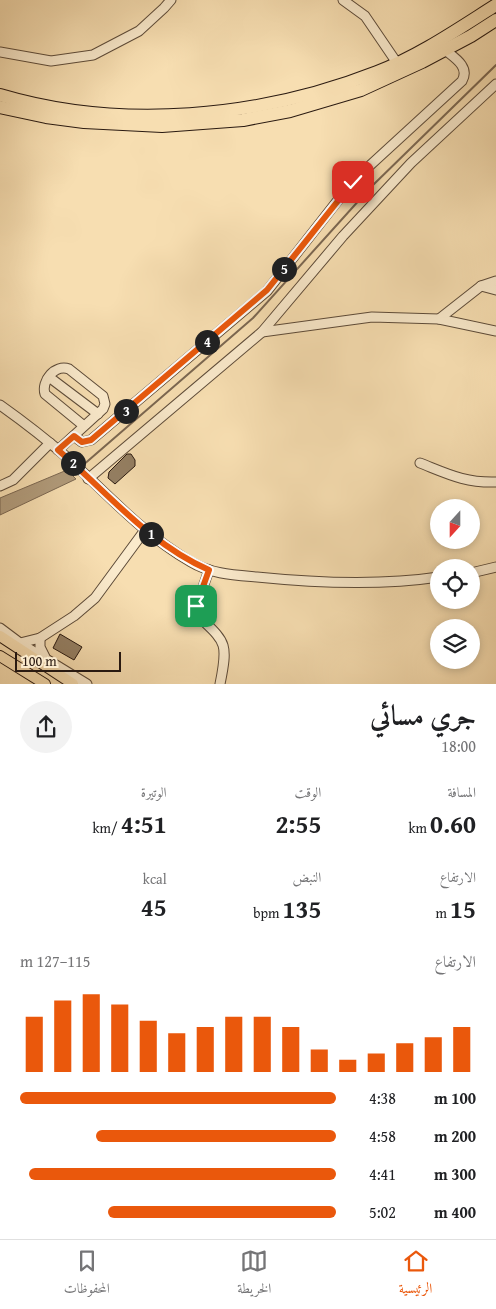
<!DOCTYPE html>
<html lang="ar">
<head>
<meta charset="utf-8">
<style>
  :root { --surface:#fff; --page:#f2f2f2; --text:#202124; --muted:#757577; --line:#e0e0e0; --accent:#ea580c }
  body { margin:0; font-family:"Gentium Book Plus",Amiri,serif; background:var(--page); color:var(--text); direction:rtl; height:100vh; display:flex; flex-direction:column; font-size:19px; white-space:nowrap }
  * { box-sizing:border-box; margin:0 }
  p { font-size:16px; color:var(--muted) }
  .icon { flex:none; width:28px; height:28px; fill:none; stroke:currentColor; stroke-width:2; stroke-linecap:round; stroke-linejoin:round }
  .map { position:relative; height:684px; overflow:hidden; direction:ltr }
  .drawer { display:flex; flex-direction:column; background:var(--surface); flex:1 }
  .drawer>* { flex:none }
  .needle { width:32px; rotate:201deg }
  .buttons { position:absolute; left:430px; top:499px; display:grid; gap:10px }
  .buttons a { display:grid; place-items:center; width:50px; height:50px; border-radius:50%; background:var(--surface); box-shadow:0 2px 8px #0003; font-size:25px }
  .scale { position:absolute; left:15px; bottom:12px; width:106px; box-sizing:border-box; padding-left:5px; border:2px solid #2a1a11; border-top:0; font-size:14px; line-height:18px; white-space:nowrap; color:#2a1a11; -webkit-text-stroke:4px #faeacc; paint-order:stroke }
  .pin { position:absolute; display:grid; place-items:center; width:42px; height:42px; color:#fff; margin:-21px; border-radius:10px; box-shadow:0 2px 8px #0006 }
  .km { position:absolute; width:25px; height:25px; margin:-12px; border-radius:50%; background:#222; color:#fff; font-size:14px; line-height:25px; text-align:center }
  .round { display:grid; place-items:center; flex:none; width:52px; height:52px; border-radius:26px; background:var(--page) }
  .head { display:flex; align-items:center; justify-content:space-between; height:85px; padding:0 20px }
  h1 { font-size:28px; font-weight:800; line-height:38px }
  .figures { display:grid; grid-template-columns:repeat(3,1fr); gap:8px; height:85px; padding:5px 20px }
  .figures div { display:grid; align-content:center }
  .figures b { font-size:25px; font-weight:800 }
  .figures small { font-size:14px; font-weight:400 }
  .figures p { font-size:14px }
  .chart { height:140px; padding:10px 20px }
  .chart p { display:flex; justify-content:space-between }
  .chart svg { width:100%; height:90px; margin-top:5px; stroke:var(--accent); stroke-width:6 }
  ul { padding:0 20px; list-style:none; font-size:16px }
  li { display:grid; grid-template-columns:80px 60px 1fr; align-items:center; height:38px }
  li i { height:12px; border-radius:6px; background:var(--accent) }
  .tab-bar { display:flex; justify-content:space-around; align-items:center; height:70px; border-top:1px solid var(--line); background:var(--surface); font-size:14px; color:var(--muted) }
  .tab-bar a { display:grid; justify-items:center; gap:2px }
  .tab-bar .current { color:var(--accent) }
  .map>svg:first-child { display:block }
</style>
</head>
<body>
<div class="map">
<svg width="496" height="684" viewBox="0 0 496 684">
  <rect width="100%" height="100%" fill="#f7deb1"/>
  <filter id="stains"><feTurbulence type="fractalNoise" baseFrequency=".004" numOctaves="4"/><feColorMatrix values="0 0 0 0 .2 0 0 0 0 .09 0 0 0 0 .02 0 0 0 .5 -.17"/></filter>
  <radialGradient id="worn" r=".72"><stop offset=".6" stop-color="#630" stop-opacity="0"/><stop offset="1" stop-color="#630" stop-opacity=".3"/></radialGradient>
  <!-- water -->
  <polygon fill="#b19b7b" stroke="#7b6751" points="67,470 76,479 0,515 0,498"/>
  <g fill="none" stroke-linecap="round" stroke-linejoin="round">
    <!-- stream -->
    <polyline stroke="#7b6751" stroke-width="2" points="82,466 253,318 371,187 496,65"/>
  </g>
  <!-- building -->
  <g fill="#958064" stroke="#2a1a11">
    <polygon points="127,454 131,454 135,460 135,466 115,484 108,478 109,472"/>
    <polygon points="60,634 82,647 74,660 53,648"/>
  </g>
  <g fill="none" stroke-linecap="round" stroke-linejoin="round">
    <!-- minor casing -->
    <g stroke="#5d4b39" stroke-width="11">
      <g id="minor">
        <polyline points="343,0 365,16 397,63"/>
        <polyline points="0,52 51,61 93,55 139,31 164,8 171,0"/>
        <polyline points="496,281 481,286 439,319 496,331"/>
        <polyline points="481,286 496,290"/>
        <polyline points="262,332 372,317 439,319"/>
        <polyline points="49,377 98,414"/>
        <path d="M0,405C24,422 47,440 69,459C108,495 144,535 191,562C211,574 234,575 257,577C316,583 379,586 439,577"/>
        <path d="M74,436L82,442L91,440L267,291L353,181L462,81C470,67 455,58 445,50"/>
        <path d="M58,450L103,409L105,404L103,396L69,369C55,364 41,381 45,394L84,426"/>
        <path d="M420,463C448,474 465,483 496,482"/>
        <polyline points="88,479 262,332 343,236 411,163 496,84"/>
        <polyline points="0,486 13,480 50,443"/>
        <path d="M209,570L195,610V613C225,642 229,640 220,684"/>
        <polyline points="471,573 496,567"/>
        <polyline points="0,628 20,643 87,684"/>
        <polyline points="40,638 74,616 95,598 145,530"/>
        <polyline points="20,643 40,638 40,647 45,657"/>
      </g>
    </g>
    <!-- major casing -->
    <g stroke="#2a1a11" stroke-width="12">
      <g id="major">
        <polyline points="0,636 73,684"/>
        <polyline points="0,656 45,684"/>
      </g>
    </g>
    <!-- highway casing -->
    <g stroke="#2a1a11" stroke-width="14">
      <g id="highway">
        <path d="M0,95C121,131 260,118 377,72C419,56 458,29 496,5"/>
        <polyline points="0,107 46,117 84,122 162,126 243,120 290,111 361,90 422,62 471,36 496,20"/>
      </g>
    </g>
    <!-- minor -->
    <use href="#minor" stroke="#faeacc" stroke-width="9"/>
    <!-- major -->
    <use href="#major" stroke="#f7deb1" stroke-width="10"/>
    <!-- highway -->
    <use href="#highway" stroke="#f7deb1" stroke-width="12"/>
  </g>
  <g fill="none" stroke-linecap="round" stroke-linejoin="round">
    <!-- route casing -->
    <g stroke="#fff" stroke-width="10">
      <path id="route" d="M196,606L209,570C149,544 107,492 58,450L74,436L82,442L91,440L267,290L353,182"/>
    </g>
    <!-- route -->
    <use href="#route" stroke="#ea580c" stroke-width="6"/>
  </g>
  <rect width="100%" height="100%" filter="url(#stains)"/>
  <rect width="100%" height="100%" fill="url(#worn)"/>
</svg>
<div class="buttons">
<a><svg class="needle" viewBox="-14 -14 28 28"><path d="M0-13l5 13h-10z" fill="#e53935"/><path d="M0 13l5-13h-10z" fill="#757577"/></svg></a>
<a><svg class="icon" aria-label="locate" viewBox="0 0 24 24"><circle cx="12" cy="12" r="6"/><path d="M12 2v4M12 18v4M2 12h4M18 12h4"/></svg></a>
<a><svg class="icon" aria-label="layers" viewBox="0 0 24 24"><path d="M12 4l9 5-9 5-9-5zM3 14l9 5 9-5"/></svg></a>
</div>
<div class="scale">100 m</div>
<div class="pin" style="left:196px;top:606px;background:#1e9e55"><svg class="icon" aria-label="arrive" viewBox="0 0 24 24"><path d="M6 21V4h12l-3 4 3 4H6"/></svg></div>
<div class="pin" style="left:353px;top:182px;background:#d93025"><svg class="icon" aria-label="check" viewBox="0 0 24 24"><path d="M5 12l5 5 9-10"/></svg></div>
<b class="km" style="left:151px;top:534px">1</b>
<b class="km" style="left:73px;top:463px">2</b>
<b class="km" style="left:126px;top:411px">3</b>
<b class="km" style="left:207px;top:342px">4</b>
<b class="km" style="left:284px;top:269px">5</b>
</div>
<section class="drawer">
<div class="head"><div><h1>جري مسائي</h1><p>18:00</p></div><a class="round"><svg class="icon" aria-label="share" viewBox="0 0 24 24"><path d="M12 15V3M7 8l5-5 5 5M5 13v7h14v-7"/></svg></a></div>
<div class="figures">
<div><p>المسافة</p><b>0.60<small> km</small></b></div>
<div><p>الوقت</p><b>2:55</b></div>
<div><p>الوتيرة</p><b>4:51<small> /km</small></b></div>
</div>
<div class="figures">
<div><p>الارتفاع</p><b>15<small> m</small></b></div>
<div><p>النبض</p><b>135<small> bpm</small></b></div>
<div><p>kcal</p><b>45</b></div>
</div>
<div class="chart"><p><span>الارتفاع</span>115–127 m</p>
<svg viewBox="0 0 160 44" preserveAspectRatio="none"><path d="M5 44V17M15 44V9M25 44V6M35 44V11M45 44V19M55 44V25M65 44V22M75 44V17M85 44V17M95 44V22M105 44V33M115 44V38M125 44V35M135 44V30M145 44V27M155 44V22"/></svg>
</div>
<ul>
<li><b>100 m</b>4:38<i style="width:100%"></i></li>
<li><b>200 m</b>4:58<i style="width:76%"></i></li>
<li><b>300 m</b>4:41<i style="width:97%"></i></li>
<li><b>400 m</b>5:02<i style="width:72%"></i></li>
</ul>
</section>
<nav class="tab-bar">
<a class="current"><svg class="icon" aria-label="home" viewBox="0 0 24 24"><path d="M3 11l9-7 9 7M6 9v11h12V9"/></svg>الرئيسية</a>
<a><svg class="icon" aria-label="map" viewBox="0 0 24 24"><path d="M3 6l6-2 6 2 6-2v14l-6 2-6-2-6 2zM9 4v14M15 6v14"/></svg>الخريطة</a>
<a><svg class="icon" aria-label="saved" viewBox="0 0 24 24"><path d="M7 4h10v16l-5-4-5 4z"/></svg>المحفوظات</a>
</nav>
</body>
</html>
